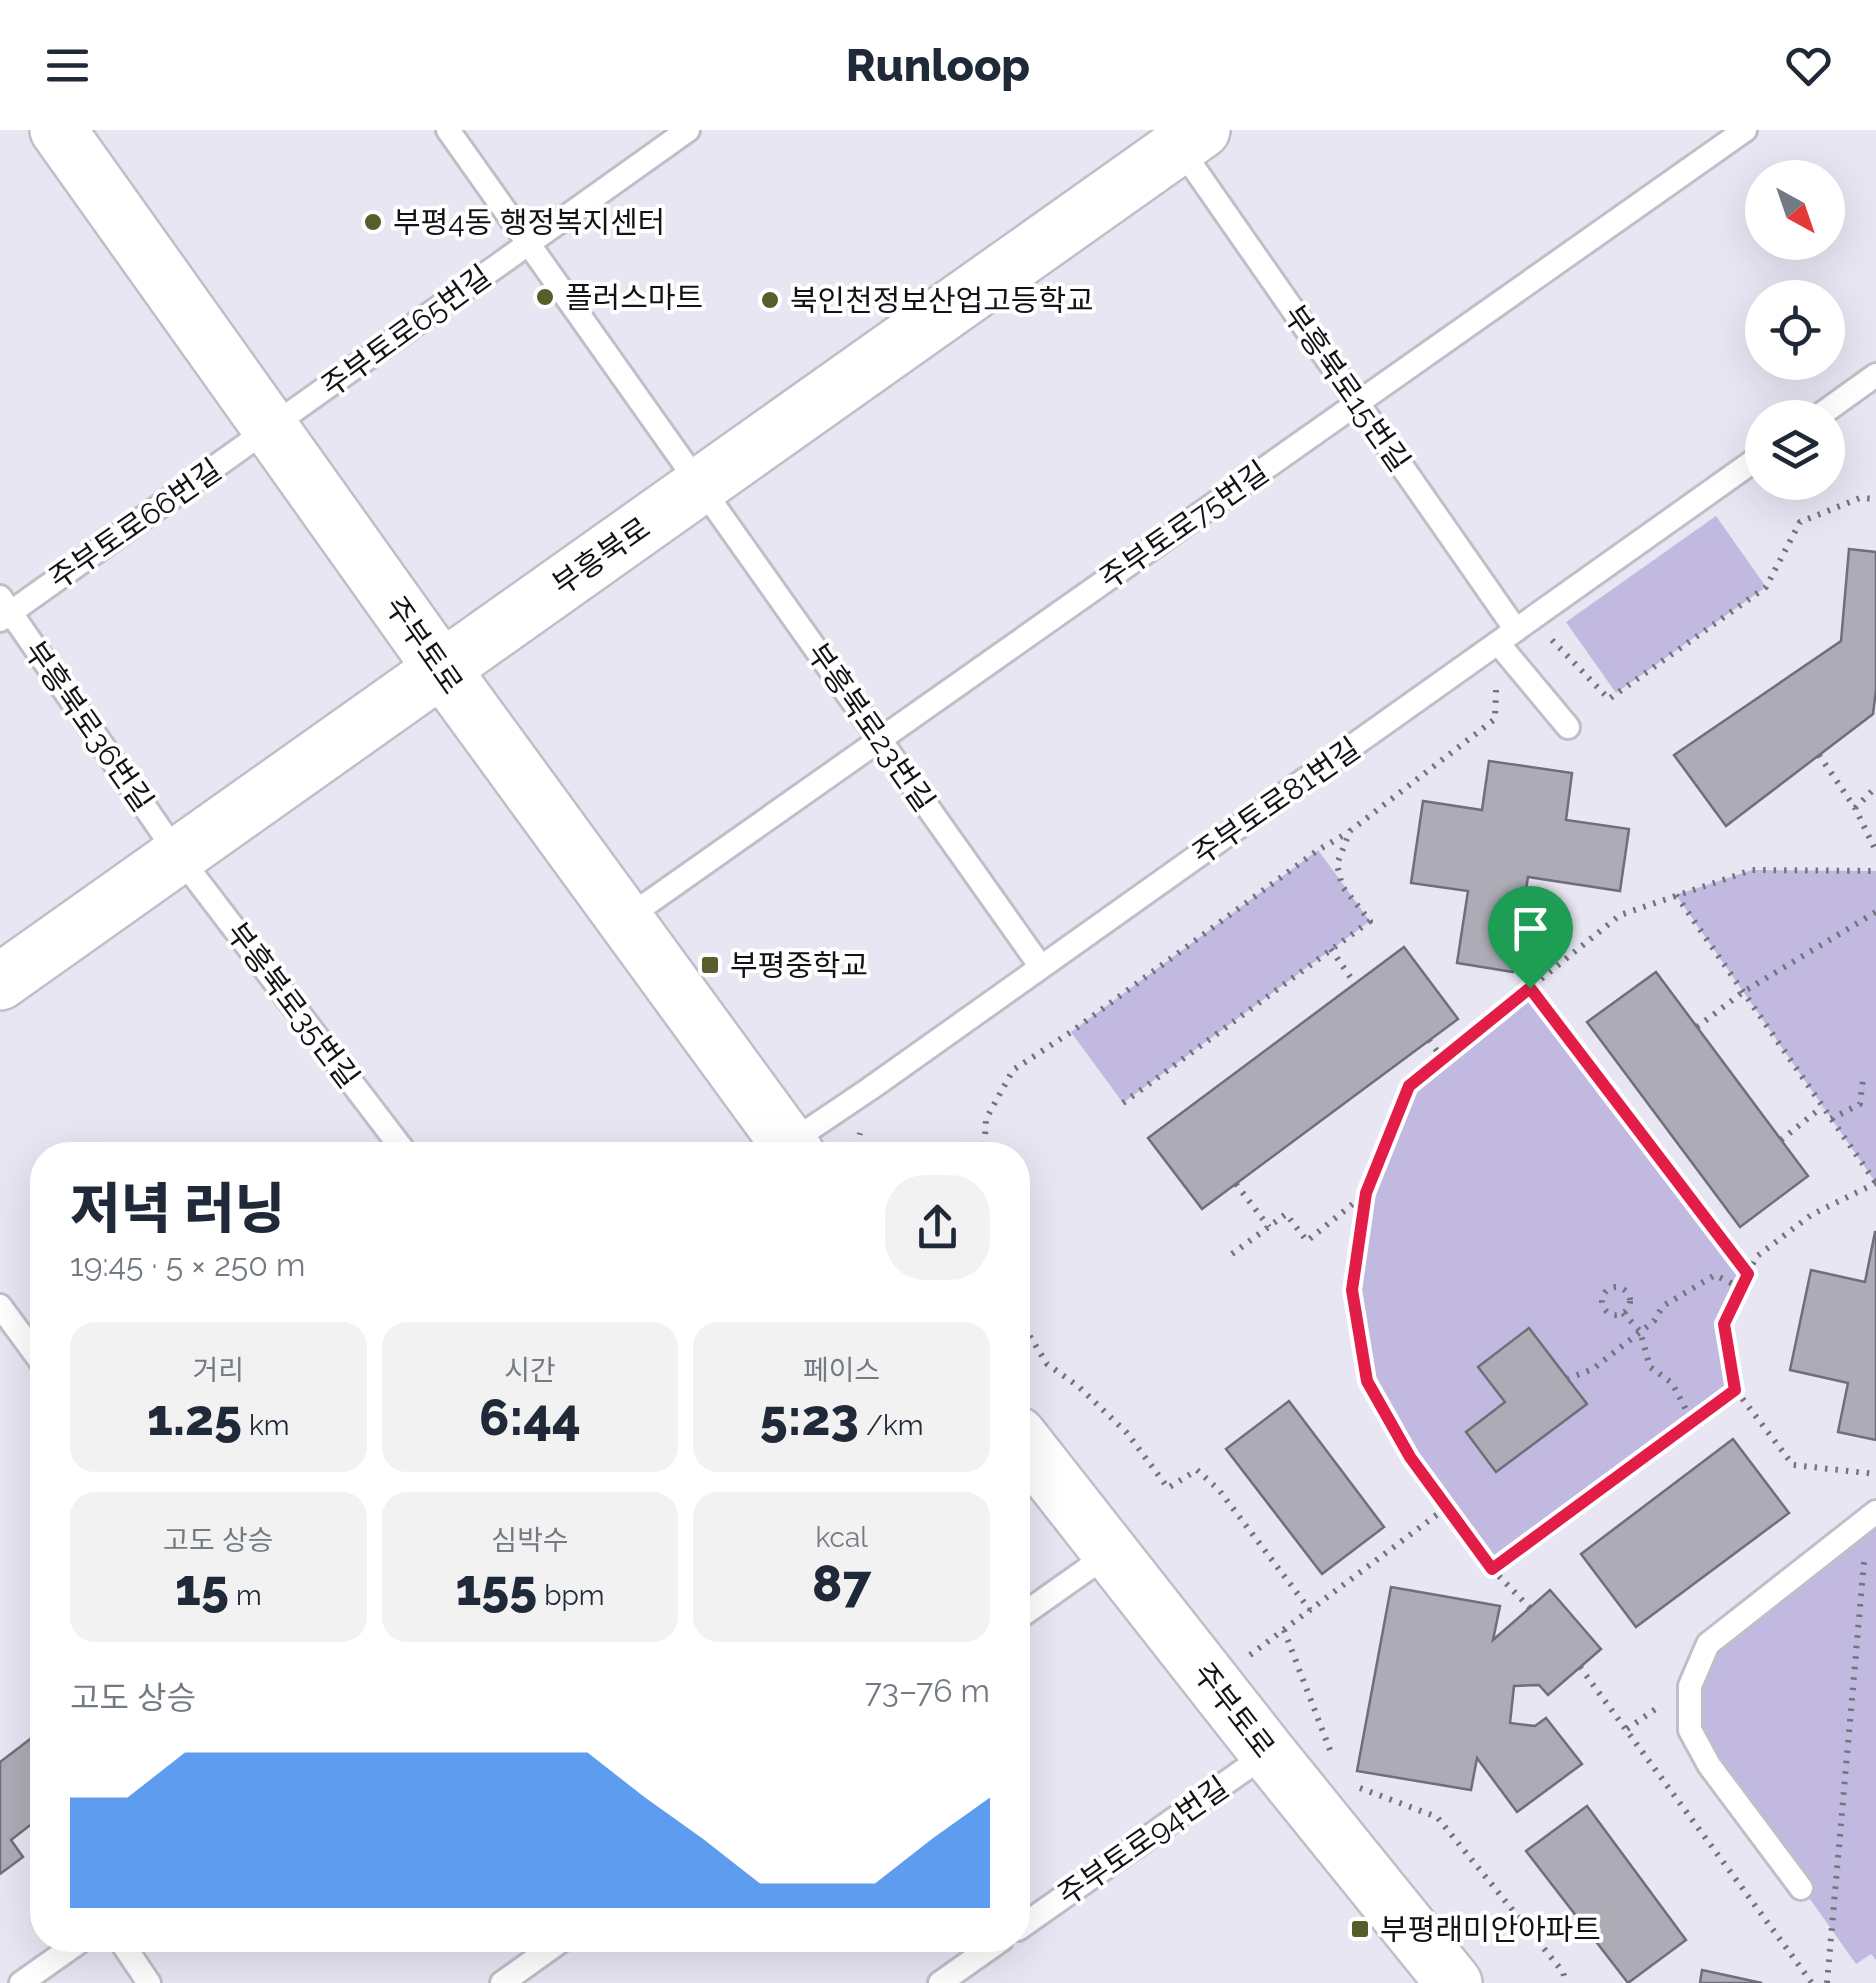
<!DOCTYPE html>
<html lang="ko">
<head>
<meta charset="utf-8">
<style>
  :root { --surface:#fff; --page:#f2f2f3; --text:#1f2937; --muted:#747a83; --accent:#1a73e8 }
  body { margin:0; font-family:Raleway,"Noto Sans KR",sans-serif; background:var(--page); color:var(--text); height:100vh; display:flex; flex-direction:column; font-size:38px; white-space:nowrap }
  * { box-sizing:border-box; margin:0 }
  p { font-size:32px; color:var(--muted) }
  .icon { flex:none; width:55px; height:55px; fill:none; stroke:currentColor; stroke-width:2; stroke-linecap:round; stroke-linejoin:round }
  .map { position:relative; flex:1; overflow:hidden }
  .side { position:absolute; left:30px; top:1012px; width:1000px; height:810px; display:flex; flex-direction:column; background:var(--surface); border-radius:40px; box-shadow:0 10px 40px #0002 }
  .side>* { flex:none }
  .needle { width:65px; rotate:140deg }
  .buttons { position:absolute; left:1745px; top:30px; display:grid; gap:20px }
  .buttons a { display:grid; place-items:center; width:100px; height:100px; border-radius:50%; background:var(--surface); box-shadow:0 10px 40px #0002; font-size:50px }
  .pin { position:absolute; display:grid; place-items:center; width:85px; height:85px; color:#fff; margin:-102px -42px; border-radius:50% 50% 50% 0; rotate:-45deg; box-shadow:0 0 10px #0007 }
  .pin .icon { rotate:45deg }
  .round { display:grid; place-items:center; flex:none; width:105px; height:105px; border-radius:40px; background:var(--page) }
  .headline { display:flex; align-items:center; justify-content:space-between; height:170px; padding:0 40px }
  h1 { font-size:55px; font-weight:800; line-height:75px }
  .figures { display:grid; grid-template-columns:repeat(3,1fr); gap:15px; height:170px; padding:10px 40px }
  .figures div { display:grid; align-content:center; border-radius:25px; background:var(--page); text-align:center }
  .figures b { font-size:50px; font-weight:800 }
  .figures small { font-size:28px; font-weight:400 }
  .figures p { font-size:28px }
  .chart { height:280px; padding:20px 40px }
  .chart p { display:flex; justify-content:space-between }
  .chart svg { width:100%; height:180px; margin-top:10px; fill:var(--accent); opacity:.7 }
  header { display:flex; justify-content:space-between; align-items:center; height:130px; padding:0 40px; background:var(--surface); font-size:45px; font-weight:800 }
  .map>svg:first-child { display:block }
</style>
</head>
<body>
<header><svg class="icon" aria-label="menu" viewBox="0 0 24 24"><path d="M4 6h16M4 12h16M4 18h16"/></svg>Runloop<svg class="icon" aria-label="heart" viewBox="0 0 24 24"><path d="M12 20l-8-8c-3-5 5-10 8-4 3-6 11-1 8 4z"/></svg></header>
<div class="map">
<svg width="1876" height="1853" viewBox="0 0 1876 1853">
  <rect width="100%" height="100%" fill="#e8e6f3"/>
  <!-- green -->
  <g fill="#c1b9e0">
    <polygon points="1716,386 1766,457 1616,563 1566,492"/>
    <polygon points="1318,720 1370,791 1123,973 1071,902"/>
    <polygon points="1752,740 1876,741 1876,1053 1676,765"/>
    <polygon points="1530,858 1748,1144 1724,1195 1735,1259 1492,1439 1410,1327 1367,1251 1353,1160 1366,1063 1409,956"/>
    <polygon points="1876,1382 1876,1830 1871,1824 1856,1834 1690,1600 1708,1514"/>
  </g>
  <!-- building -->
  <g fill="#adabb6" stroke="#706e79" stroke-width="2.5">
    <polygon points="1849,419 1876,422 1876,560 1873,584 1726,696 1674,625 1841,511"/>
    <polygon points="1489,631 1572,643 1566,690 1629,699 1620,761 1528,747 1513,842 1457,833 1468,761 1411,753 1423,671 1482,680"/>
    <polygon points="1404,817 1458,889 1202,1079 1148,1008"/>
    <polygon points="1656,842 1808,1046 1740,1097 1587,892"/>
    <polygon points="1875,1102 1876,1102 1876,1310 1838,1302 1848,1253 1790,1240 1811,1140 1865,1152"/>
    <polygon points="1529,1198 1587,1274 1496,1342 1466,1302 1505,1272 1478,1237"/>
    <polygon points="1289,1271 1384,1397 1322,1444 1226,1319"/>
    <polygon points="1733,1309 1789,1383 1636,1497 1581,1424"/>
    <polygon points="1391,1457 1500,1476 1493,1510 1550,1460 1601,1519 1548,1565 1539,1555 1514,1556 1510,1593 1535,1596 1546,1588 1582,1634 1517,1682 1477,1628 1471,1660 1357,1641"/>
    <polygon points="42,1600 42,1686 11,1710 23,1727 0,1744 0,1632"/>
    <polygon points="1587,1676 1686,1810 1628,1853 1526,1721"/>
    <polygon points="1702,1840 1762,1853 1700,1853"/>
  </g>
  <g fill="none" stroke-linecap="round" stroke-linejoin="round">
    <!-- service casing -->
    <g stroke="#c0bec9" stroke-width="28">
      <g id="service">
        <polyline points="448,0 1041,837"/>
        <polyline points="1178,15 1516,500"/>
        <polyline points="1816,288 1876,245"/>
        <polyline points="0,467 178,725 407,1025"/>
        <polyline points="0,490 688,0"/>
        <polyline points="1498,513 1568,597"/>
        <polyline points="624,790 1745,0"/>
        <polyline points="785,1016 871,958 1762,325"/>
        <polyline points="0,1176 42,1233"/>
        <polyline points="1018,1488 1110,1423"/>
        <polyline points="1801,1758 1709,1635 1690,1600 1690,1556 1708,1514 1876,1382"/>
        <polyline points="1018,1799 1268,1623"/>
        <polyline points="120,1810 149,1853"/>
        <polyline points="21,1853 82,1810"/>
        <polyline points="502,1853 562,1810"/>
        <polyline points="940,1853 1001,1810"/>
      </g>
    </g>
    <!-- tertiary casing -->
    <g stroke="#c0bec9" stroke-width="60">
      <polyline id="tertiary" points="0,852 1202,0"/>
    </g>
    <!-- secondary casing -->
    <g stroke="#c0bec9" stroke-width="60">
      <g id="secondary">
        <polyline points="58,0 442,539 797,1025"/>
        <polyline points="1018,1305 1268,1623 1454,1853"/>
      </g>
    </g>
    <!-- path -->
    <g stroke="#75747c" stroke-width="6" stroke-dasharray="2.5 8" stroke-linecap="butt">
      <polyline points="1552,510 1609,569 1766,457 1800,392 1860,368 1876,369"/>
      <polyline points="1819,625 1855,678 1876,721"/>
      <polyline points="1855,678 1876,657"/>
      <polyline points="1676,765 1876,1053"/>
      <polyline points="1331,819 1355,854"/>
      <polyline points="1530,858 1748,1144"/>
      <polyline points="1697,897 1743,862 1876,782"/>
      <polyline points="1429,910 1443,929"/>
      <polyline points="1123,973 1370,791 1342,756 1337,734 1350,701 1495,589 1496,560"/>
      <polyline points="1831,989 1860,974 1863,949"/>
      <polyline points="1781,1010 1822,977"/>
      <polyline points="854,1025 860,1003"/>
      <polyline points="984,1025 986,989 1013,940 1071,902 1318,720 1349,702"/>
      <polyline points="1876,1053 1811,1085 1756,1127 1724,1195 1735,1259 1793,1335 1876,1344"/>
      <polyline points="1236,1054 1269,1097"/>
      <polyline points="1232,1124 1286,1084 1307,1111 1365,1064"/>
      <circle cx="1616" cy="1171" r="14"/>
      <polyline points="1018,1177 1026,1200 1047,1234 1078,1256 1127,1303 1168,1358 1197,1340 1219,1360 1310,1480"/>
      <polyline points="1623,1183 1640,1201 1650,1237 1672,1253 1692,1291"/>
      <polyline points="1567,1249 1593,1239 1654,1191 1663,1176 1715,1145 1741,1158"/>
      <polyline points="1492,1439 1735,1259"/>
      <polyline points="1530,1478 1492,1439 1410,1327 1367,1251 1353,1160 1366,1063 1409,956 1620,785 1752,740 1876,741"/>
      <polyline points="1284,1500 1330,1620"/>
      <polyline points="1250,1525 1447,1377"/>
      <polyline points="1580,1537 1812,1853"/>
      <polyline points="1627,1599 1660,1576"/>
      <polyline points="1360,1658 1437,1687 1563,1842 1566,1853"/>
      <polyline points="1827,1853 1864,1432"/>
    </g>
    <!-- service -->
    <use href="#service" stroke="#fff" stroke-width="22"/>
    <!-- tertiary -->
    <use href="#tertiary" stroke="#fff" stroke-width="55"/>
    <!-- secondary -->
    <use href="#secondary" stroke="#fff" stroke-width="55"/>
  </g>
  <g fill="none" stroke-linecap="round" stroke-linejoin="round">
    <!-- route casing -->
    <g stroke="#fff" stroke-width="20">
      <polygon id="route" points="1530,858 1748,1144 1724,1194 1735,1260 1492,1439 1410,1327 1367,1251 1352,1160 1366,1063 1409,956"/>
    </g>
    <!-- route -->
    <use href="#route" stroke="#e11d48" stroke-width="12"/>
  </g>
  <!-- markers -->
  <g fill="#585d2b" stroke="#fff" stroke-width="4">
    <circle cx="373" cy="92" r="10"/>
    <circle cx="545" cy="167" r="10"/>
    <circle cx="770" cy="170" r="10"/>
    <rect x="700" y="825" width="20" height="20" rx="5"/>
    <rect x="1350" y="1789" width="20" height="20" rx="5"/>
  </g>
  <g text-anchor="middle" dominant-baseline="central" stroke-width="8" stroke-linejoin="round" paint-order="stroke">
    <!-- poi labels -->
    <g font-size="30" fill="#131216" stroke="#fff" text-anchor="start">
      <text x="393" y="92">부평4동 행정복지센터</text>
      <text x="565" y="167">플러스마트</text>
      <text x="790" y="170">북인천정보산업고등학교</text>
      <text x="730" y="835">부평중학교</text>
      <text x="1380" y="1799">부평래미안아파트</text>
    </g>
    <!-- street labels -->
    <g font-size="30" fill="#131216" stroke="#fff">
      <text transform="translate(406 201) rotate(-36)">주부토로65번길</text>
      <text transform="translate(1347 258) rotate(55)">부흥북로15번길</text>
      <text transform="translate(135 394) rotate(-35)">주부토로66번길</text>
      <text transform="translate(1184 395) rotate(-35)">주부토로75번길</text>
      <text transform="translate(601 426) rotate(-35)">부흥북로</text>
      <text transform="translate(424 515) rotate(55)">주부토로</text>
      <text transform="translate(89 596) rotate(55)">부흥북로36번길</text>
      <text transform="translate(871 597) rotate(55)">부흥북로23번길</text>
      <text transform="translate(1276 671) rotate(-35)">주부토로81번길</text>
      <text transform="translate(293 875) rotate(53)">부흥북로35번길</text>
      <text transform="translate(1234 1580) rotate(52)">주부토로</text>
      <text transform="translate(1143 1711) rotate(-35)">주부토로94번길</text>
    </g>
  </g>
</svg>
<div class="buttons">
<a><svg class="needle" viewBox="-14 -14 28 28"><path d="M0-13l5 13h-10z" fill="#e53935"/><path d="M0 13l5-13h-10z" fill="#747a83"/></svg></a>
<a><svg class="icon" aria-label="locate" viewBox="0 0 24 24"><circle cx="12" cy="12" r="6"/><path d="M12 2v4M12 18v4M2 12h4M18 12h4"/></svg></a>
<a><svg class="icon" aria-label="layers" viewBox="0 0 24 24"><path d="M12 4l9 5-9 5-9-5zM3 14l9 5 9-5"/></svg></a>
</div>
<div class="pin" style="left:1530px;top:858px;background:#1e9e55"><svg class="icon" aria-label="arrive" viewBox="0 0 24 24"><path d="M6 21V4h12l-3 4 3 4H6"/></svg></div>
<section class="side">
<div class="headline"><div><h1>저녁 러닝</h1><p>19:45 · 5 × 250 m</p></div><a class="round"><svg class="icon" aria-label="share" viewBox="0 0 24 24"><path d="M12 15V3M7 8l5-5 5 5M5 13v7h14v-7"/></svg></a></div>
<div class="figures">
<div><p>거리</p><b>1.25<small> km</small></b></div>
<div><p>시간</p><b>6:44</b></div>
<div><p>페이스</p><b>5:23<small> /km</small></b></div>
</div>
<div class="figures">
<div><p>고도 상승</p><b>15<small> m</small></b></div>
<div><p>심박수</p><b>155<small> bpm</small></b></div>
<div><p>kcal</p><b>87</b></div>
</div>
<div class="chart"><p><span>고도 상승</span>73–76 m</p>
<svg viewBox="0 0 160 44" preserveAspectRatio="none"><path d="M0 44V17L10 17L20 6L30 6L40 6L50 6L60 6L70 6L80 6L90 6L100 17L110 27L120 38L130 38L140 38L150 27L160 17V44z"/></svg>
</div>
</section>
</div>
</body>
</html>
